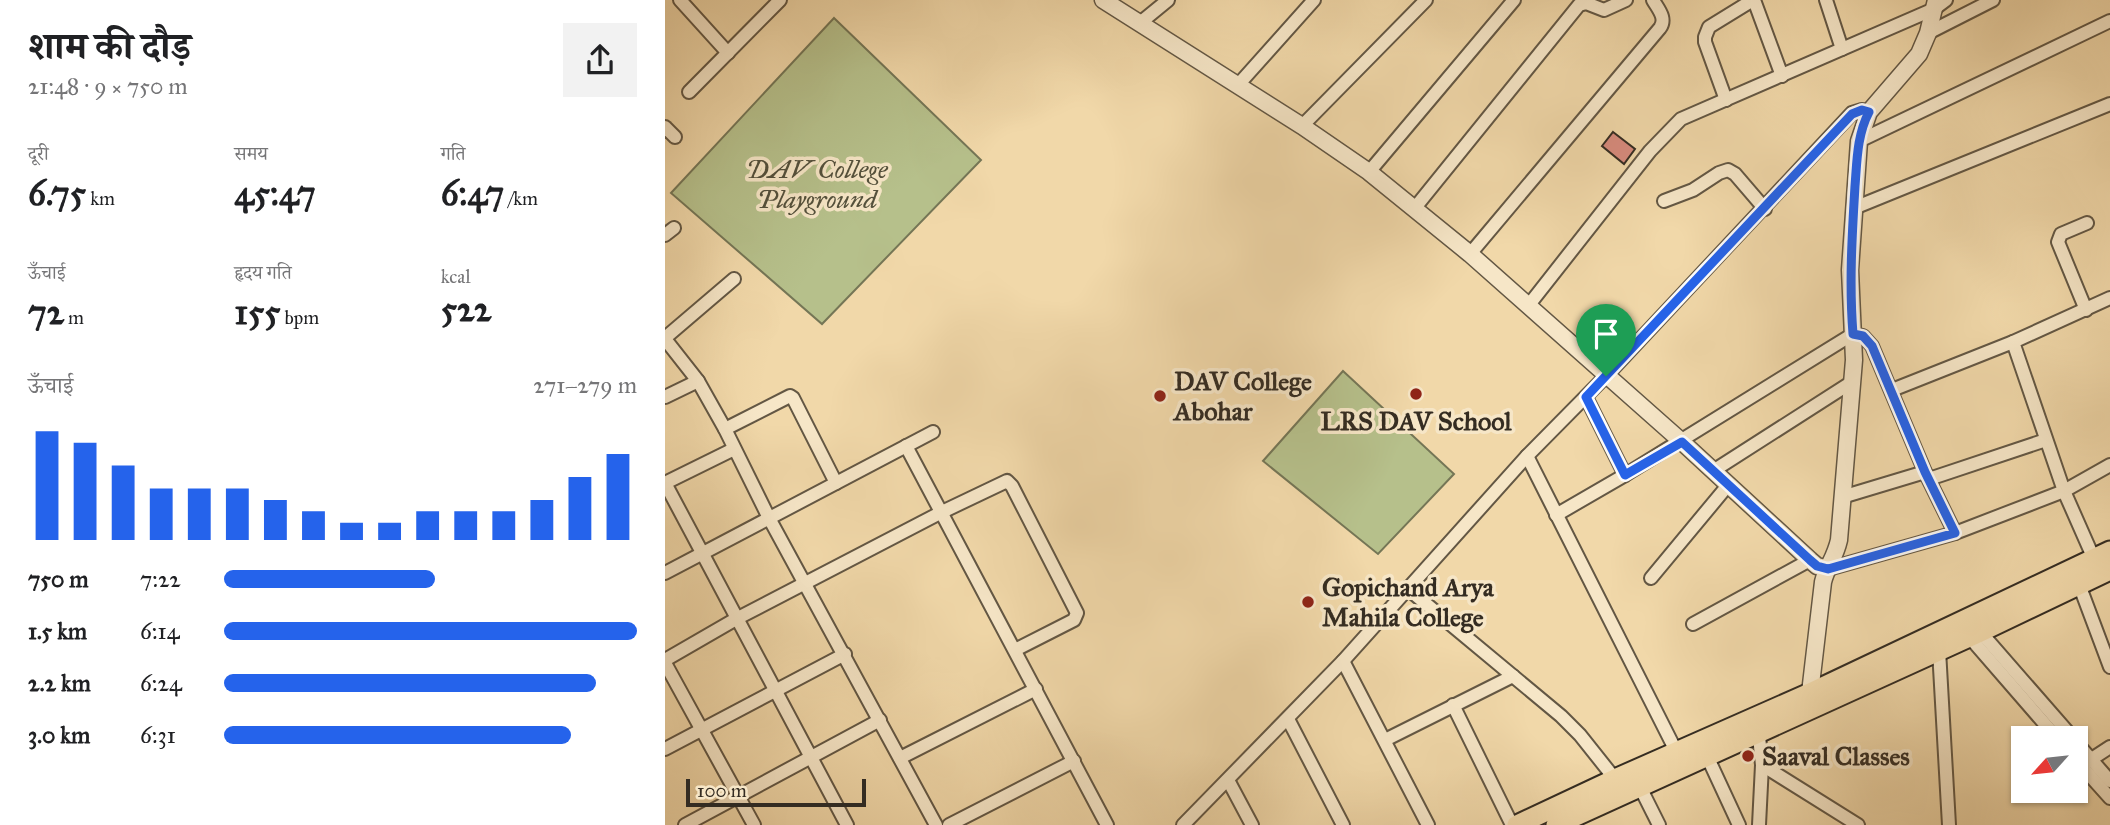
<!DOCTYPE html>
<html lang="hi">
<head>
<meta charset="utf-8">
<style>
  :root { --surface:#fff; --page:#f2f2f2; --text:#202124; --muted:#757577; --accent:#2563eb }
  body { margin:0; font-family:"IM FELL Great Primer","Noto Serif Devanagari",serif; background:var(--page); color:var(--text); height:100vh; display:flex; flex-direction:column; font-size:26px; white-space:nowrap }
  * { box-sizing:border-box; margin:0 }
  p { font-size:23px; color:var(--muted) }
  .icon { flex:none; width:38px; height:38px; fill:none; stroke:currentColor; stroke-width:2; stroke-linecap:round; stroke-linejoin:round }
  .map { position:relative; flex:1; overflow:hidden }
  .panel { display:flex; flex-direction:column; background:var(--surface); width:665px }
  .panel>* { flex:none }
  .needle { width:46px; rotate:243deg }
  .fabs { position:absolute; left:1346px; top:726px; display:grid; gap:14px }
  .fabs a { display:grid; place-items:center; width:77px; height:77px; border-radius:0px; background:var(--surface); box-shadow:0 2px 5px #0004; font-size:35px }
  .scale { position:absolute; left:21px; bottom:18px; width:180px; box-sizing:border-box; padding-left:7px; border:4px solid #342c22; border-top:0; font-size:19px; line-height:24px; white-space:nowrap; color:#342c22; -webkit-text-stroke:5px #f6e6c7; paint-order:stroke }
  .pin { position:absolute; display:grid; place-items:center; width:60px; height:60px; color:#fff; margin:-72px -30px; border-radius:50% 50% 50% 0; rotate:-45deg; box-shadow:0 0 7px #0007 }
  .pin .icon { rotate:45deg }
  .round { display:grid; place-items:center; flex:none; width:74px; height:74px; border-radius:0px; background:var(--page) }
  .head { display:flex; align-items:center; justify-content:space-between; height:119px; padding:0 28px }
  h1 { font-size:38px; font-weight:700; line-height:52px }
  .figures { display:grid; grid-template-columns:repeat(3,1fr); gap:10px; height:119px; padding:7px 28px }
  .figures div { display:grid; align-content:center }
  .figures b { font-size:35px; font-weight:700 }
  .figures small { font-size:19px; font-weight:400 }
  .figures p { font-size:19px }
  .chart { height:196px; padding:14px 28px }
  .chart p { display:flex; justify-content:space-between }
  .chart svg { width:100%; height:126px; margin-top:7px; stroke:var(--accent); stroke-width:6 }
  ul { padding:0 28px; list-style:none; font-size:23px }
  li { display:grid; grid-template-columns:112px 84px 1fr; align-items:center; height:52px }
  li i { height:18px; border-radius:9px; background:var(--accent) }
  main { display:flex; flex:1; min-height:0 }
  .map>svg:first-child { display:block }
</style>
</head>
<body>
<main>
<section class="panel">
<div class="head"><div><h1>शाम की दौड़</h1><p>21:48 · 9 × 750 m</p></div><a class="round"><svg class="icon" aria-label="share" viewBox="0 0 24 24"><path d="M12 15V3M7 8l5-5 5 5M5 13v7h14v-7"/></svg></a></div>
<div class="figures">
<div><p>दूरी</p><b>6.75<small> km</small></b></div>
<div><p>समय</p><b>45:47</b></div>
<div><p>गति</p><b>6:47<small> /km</small></b></div>
</div>
<div class="figures">
<div><p>ऊँचाई</p><b>72<small> m</small></b></div>
<div><p>हृदय गति</p><b>155<small> bpm</small></b></div>
<div><p>kcal</p><b>522</b></div>
</div>
<div class="chart"><p><span>ऊँचाई</span>271–279 m</p>
<svg viewBox="0 0 160 44" preserveAspectRatio="none"><path d="M5 44V6M15 44V10M25 44V18M35 44V26M45 44V26M55 44V26M65 44V30M75 44V34M85 44V38M95 44V38M105 44V34M115 44V34M125 44V34M135 44V30M145 44V22M155 44V14"/></svg>
</div>
<ul>
<li><b>750 m</b>7:22<i style="width:51%"></i></li>
<li><b>1.5 km</b>6:14<i style="width:100%"></i></li>
<li><b>2.2 km</b>6:24<i style="width:90%"></i></li>
<li><b>3.0 km</b>6:31<i style="width:84%"></i></li>
</ul>
</section>
<div class="map">
<svg width="1445" height="825" viewBox="0 0 1445 825">
  <rect width="100%" height="100%" fill="#f1d8a9"/>
  <filter id="stains"><feTurbulence type="fractalNoise" baseFrequency=".00286" numOctaves="4"/><feColorMatrix values="0 0 0 0 .2 0 0 0 0 .09 0 0 0 0 .02 0 0 0 .5 -.17"/></filter>
  <radialGradient id="worn" r=".72"><stop offset=".6" stop-color="#630" stop-opacity="0"/><stop offset="1" stop-color="#630" stop-opacity=".3"/></radialGradient>
  <!-- green -->
  <g fill="#b6c08b" stroke="#757656" stroke-width="2">
    <polygon points="169,18 316,160 157,324 6,193"/>
    <polygon points="678,371 789,474 713,554 598,461"/>
  </g>
  <!-- building -->
  <polygon fill="#d88b7e" stroke="#342c22" stroke-width="2" points="948,132 970,149 959,164 937,146"/>
  <g fill="none" stroke-linecap="round" stroke-linejoin="round">
    <!-- minor casing -->
    <g stroke="#635744" stroke-width="16">
      <g id="minor">
        <polyline points="15,0 63,53"/>
        <polyline points="1089,0 1117,76"/>
        <polyline points="1161,0 1177,49"/>
        <polyline points="475,23 503,0"/>
        <polyline points="1263,33 1328,0"/>
        <polyline points="573,85 649,0"/>
        <polyline points="24,92 115,0"/>
        <polyline points="1061,100 1040,42 1040,37 1044,27 1088,0"/>
        <polyline points="637,126 761,0"/>
        <polyline points="0,127 10,137"/>
        <polyline points="1194,141 1445,21"/>
        <polyline points="704,172 849,0"/>
        <polyline points="999,201 1028,190 1054,173 1063,170 1070,174 1100,209"/>
        <polyline points="1189,208 1445,104"/>
        <polyline points="749,209 914,5 921,3 939,10 961,0"/>
        <polyline points="0,235 9,228"/>
        <path d="M805,254L995,28C1002,18 993,9 988,0"/>
        <polyline points="863,306 985,151 1016,119 1269,9 1281,0"/>
        <polyline points="1421,310 1393,242 1396,234 1422,223"/>
        <polyline points="0,338 69,279"/>
        <polyline points="0,339 33,381 60,429 104,518 271,825"/>
        <polyline points="1227,390 1348,342"/>
        <polyline points="0,397 33,381"/>
        <polyline points="921,397 960,475 1188,334 1198,336 1207,346 1260,472 1290,533"/>
        <polyline points="60,429 125,396 128,398 171,483"/>
        <polyline points="241,446 442,825"/>
        <polyline points="862,456 1011,751"/>
        <polyline points="1048,471 1187,382"/>
        <polyline points="1264,479 1381,440"/>
        <polyline points="0,483 182,825"/>
        <polyline points="0,483 69,449"/>
        <polyline points="1177,497 1260,472"/>
        <polyline points="891,515 960,475"/>
        <polyline points="1429,559 1399,491 1348,342 1445,298"/>
        <polyline points="1163,569 1290,533 1399,491 1445,465"/>
        <polyline points="0,573 268,432"/>
        <polyline points="986,578 1064,484"/>
        <polyline points="1412,579 1445,667"/>
        <polyline points="742,588 896,716 915,735 950,779"/>
        <polyline points="1028,624 1145,560"/>
        <polyline points="1312,628 1408,738"/>
        <polyline points="1301,633 1392,738"/>
        <polyline points="1274,650 1284,825"/>
        <polyline points="0,660 71,619 277,512 342,481 347,486 412,613 409,620 350,650"/>
        <polyline points="678,661 763,825"/>
        <polyline points="0,663 89,825"/>
        <polyline points="788,705 847,825"/>
        <polyline points="623,719 678,825"/>
        <polyline points="1093,727 1097,765 1094,825"/>
        <polyline points="720,740 848,676"/>
        <polyline points="1410,741 1445,781"/>
        <polyline points="0,749 180,654"/>
        <polyline points="1042,756 1074,825"/>
        <polyline points="235,758 371,689"/>
        <polyline points="1410,759 1445,798"/>
        <polyline points="1419,764 1445,747"/>
        <polyline points="1097,765 1193,825"/>
        <polyline points="563,780 587,825"/>
        <polyline points="972,781 994,825"/>
        <polyline points="20,825 215,720"/>
        <polyline points="284,825 409,761"/>
        <polyline points="518,825 678,661 862,456 941,376 1187,113 1197,110 1204,112"/>
      </g>
    </g>
    <!-- tertiary casing -->
    <g stroke="#635744" stroke-width="19">
      <g id="tertiary">
        <polyline points="438,0 637,126 704,172 805,254 1016,441 1145,560 1152,566 1163,569"/>
        <path d="M1145,693L1158,582C1162,566 1170,558 1174,540L1189,360L1185,270L1194,141L1204,112L1254,54L1263,33L1271,0"/>
      </g>
    </g>
    <!-- primary casing -->
    <g stroke="#342c22" stroke-width="23">
      <g id="primary">
        <polyline points="852,825 950,779 1145,693 1445,551"/>
        <polyline points="891,825 1315,632 1445,570"/>
      </g>
    </g>
    <!-- minor -->
    <use href="#minor" stroke="#f6e6c7" stroke-width="12"/>
    <!-- tertiary -->
    <use href="#tertiary" stroke="#f6e6c7" stroke-width="16"/>
    <!-- primary -->
    <use href="#primary" stroke="#f1d8a9" stroke-width="19"/>
  </g>
  <g fill="none" stroke-linecap="round" stroke-linejoin="round">
    <!-- route casing -->
    <g stroke="#fff" stroke-width="14">
      <path id="route" d="M1197,110L1204,112C1192,135 1192,161 1190,186C1187,236 1184,284 1188,334L1198,336L1207,346L1260,472L1290,533L1163,569L1152,566L1145,560L1017,442L960,475L921,397L1187,114Z"/>
    </g>
    <!-- route -->
    <use href="#route" stroke="#2563eb" stroke-width="9"/>
  </g>
  <!-- markers -->
  <g fill="#8f2418" stroke="#f6e6c7" stroke-width="2.5">
    <circle cx="751" cy="394" r="7"/>
    <circle cx="495" cy="396" r="7"/>
    <circle cx="643" cy="602" r="7"/>
    <circle cx="1083" cy="756" r="7"/>
  </g>
  <g text-anchor="middle" dominant-baseline="central" stroke-width="7" stroke-linejoin="round" paint-order="stroke">
    <!-- park labels -->
    <g font-size="26" font-style="italic" fill="#54513c" stroke="#f6e6c7">
      <text x="152" y="169">DAV College<tspan x="152" dy="30">Playground</tspan></text>
    </g>
    <!-- poi labels -->
    <g font-size="26" font-weight="bold" fill="#342c22" stroke="#f6e6c7" text-anchor="start">
      <text x="509" y="381">DAV College<tspan x="509" dy="30">Abohar</tspan></text>
      <text x="751" y="421" text-anchor="middle">LRS DAV School</text>
      <text x="657" y="587">Gopichand Arya<tspan x="657" dy="30">Mahila College</tspan></text>
      <text x="1097" y="756">Saaval Classes</text>
    </g>
  </g>
  <rect width="100%" height="100%" filter="url(#stains)"/>
  <rect width="100%" height="100%" fill="url(#worn)"/>
</svg>
<div class="fabs">
<a><svg class="needle" viewBox="-14 -14 28 28"><path d="M0-13l5 13h-10z" fill="#e53935"/><path d="M0 13l5-13h-10z" fill="#757577"/></svg></a>
</div>
<div class="scale">100 m</div>
<div class="pin" style="left:941px;top:376px;background:#1e9e55"><svg class="icon" aria-label="arrive" viewBox="0 0 24 24"><path d="M6 21V4h12l-3 4 3 4H6"/></svg></div>
</div>
</main>
</body>
</html>
